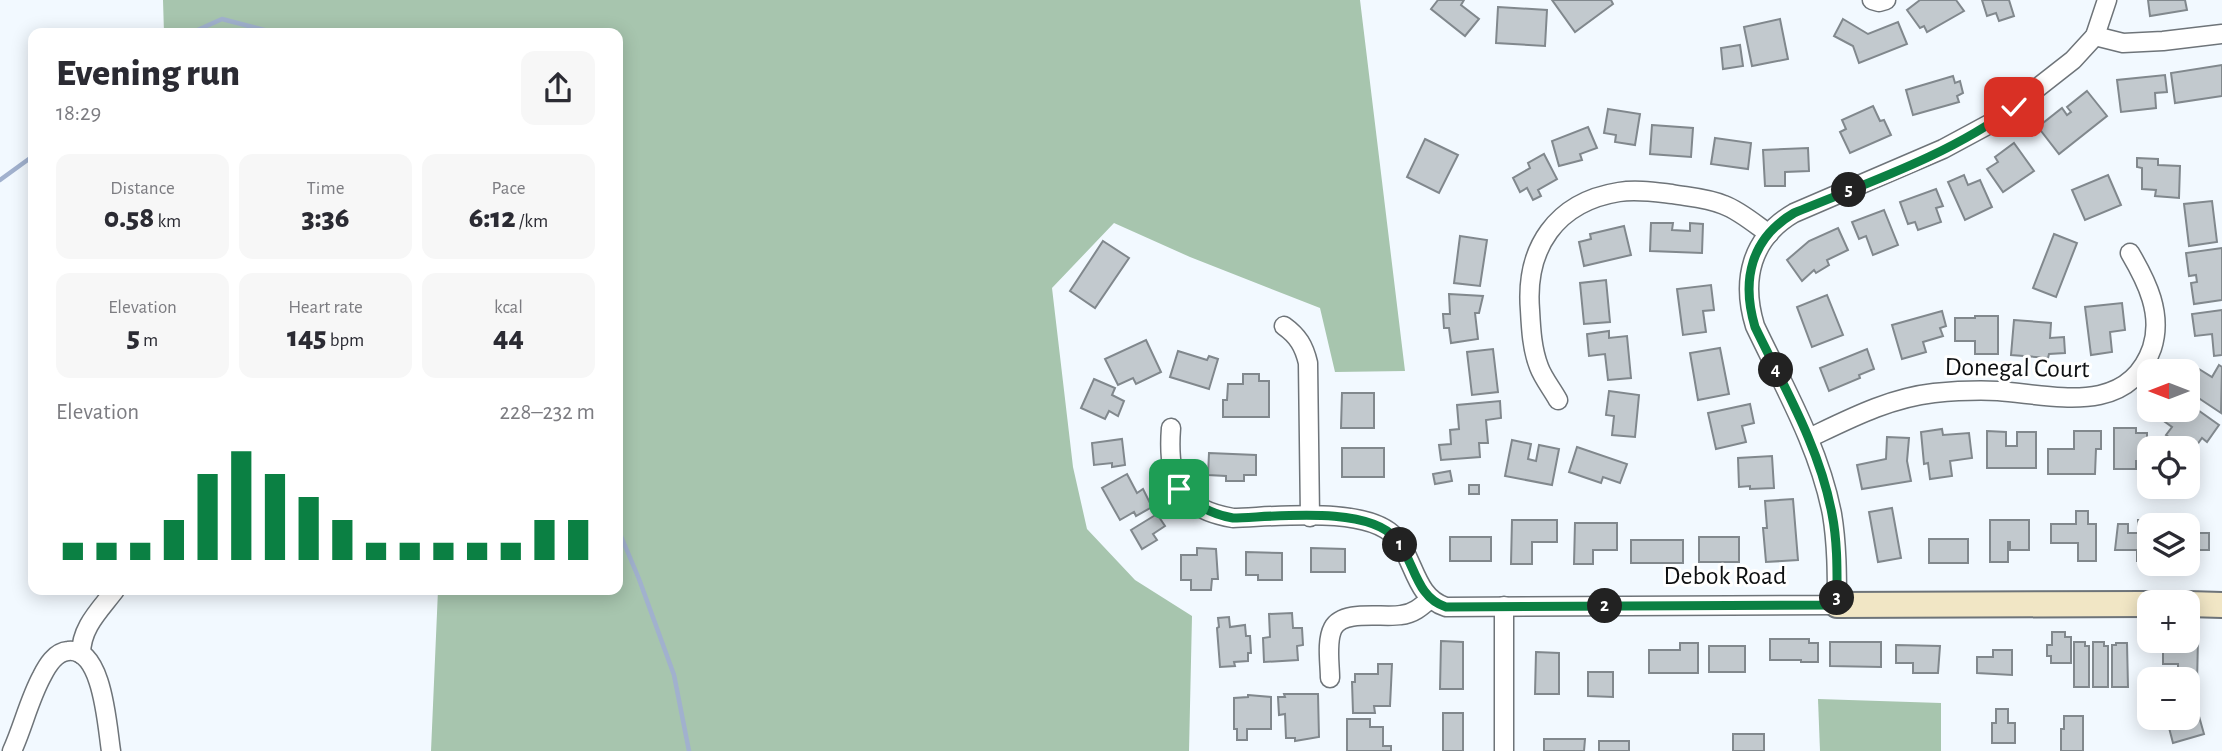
<!DOCTYPE html>
<html lang="en">
<head>
<meta charset="utf-8">
<style>
  :root { --surface:#fff; --page:#f7f7f7; --text:#2b2b33; --muted:#7c7c81; --accent:#0b8043 }
  body { margin:0; font-family:"Alegreya Sans",sans-serif; background:var(--page); color:var(--text); height:100vh; display:flex; flex-direction:column; font-size:26px; white-space:nowrap }
  * { box-sizing:border-box; margin:0 }
  p { font-size:23px; color:var(--muted) }
  .icon { flex:none; width:38px; height:38px; fill:none; stroke:currentColor; stroke-width:2; stroke-linecap:round; stroke-linejoin:round }
  .map { position:relative; flex:1; overflow:hidden }
  .sheet { position:absolute; left:28px; top:28px; width:595px; height:567px; display:flex; flex-direction:column; background:var(--surface); border-radius:14px; box-shadow:0 4px 18px #0003 }
  .sheet>* { flex:none }
  .needle { width:46px; rotate:270deg }
  .buttons { position:absolute; left:2137px; top:359px; display:grid; gap:14px }
  .buttons a { display:grid; place-items:center; width:63px; height:63px; border-radius:14px; background:var(--surface); box-shadow:0 4px 18px #0003; font-size:35px }
  .pin { position:absolute; display:grid; place-items:center; width:60px; height:60px; color:#fff; margin:-30px; border-radius:14px; box-shadow:0 4px 10px #0006 }
  .km { position:absolute; width:35px; height:35px; margin:-18px; border-radius:50%; background:#222; color:#fff; font-size:19px; line-height:35px; text-align:center }
  .round { display:grid; place-items:center; flex:none; width:74px; height:74px; border-radius:14px; background:var(--page) }
  .overview { display:flex; align-items:center; justify-content:space-between; height:119px; padding:0 28px }
  h1 { font-size:38px; font-weight:800; line-height:52px }
  .metrics { display:grid; grid-template-columns:repeat(3,1fr); gap:10px; height:119px; padding:7px 28px }
  .metrics div { display:grid; align-content:center; border-radius:14px; background:var(--page); text-align:center }
  .metrics b { font-size:30px; font-weight:800 }
  .metrics small { font-size:19px; font-weight:400 }
  .metrics p { font-size:19px }
  .chart { height:196px; padding:14px 28px }
  .chart p { display:flex; justify-content:space-between }
  .chart svg { width:100%; height:126px; margin-top:7px; stroke:var(--accent); stroke-width:6 }
  .map>svg:first-child { display:block }
</style>
</head>
<body>
<div class="map">
<svg width="2222" height="751" viewBox="0 0 2222 751">
  <rect width="100%" height="100%" fill="#f2f9ff"/>
  <!-- forest -->
  <g fill="#a7c5ae">
    <polygon points="163,0 1360,0 1405,371 1335,372 1320,308 1190,257 1114,223 1052,288 1073,467 1087,529 1135,580 1192,616 1189,751 431,751 438,590 618,590 618,33 164,33"/>
    <polygon points="1818,699 1941,703 1941,751 1820,751"/>
  </g>
  <g fill="none" stroke-linecap="round" stroke-linejoin="round">
    <!-- stream -->
    <g stroke="#a1b1ce" stroke-width="4.5">
      <polyline points="191,33 222,19 276,33"/>
      <polyline points="0,180 33,156"/>
      <polyline points="618,529 639,579 674,675 689,751"/>
    </g>
  </g>
  <!-- building -->
  <g fill="#c2c9ce" stroke="#81888d" stroke-width="2">
    <polygon points="1438,0 1464,0 1461,5 1479,19 1465,36 1431,9"/>
    <polygon points="1552,0 1611,0 1613,4 1575,32"/>
    <polygon points="1920,0 1956,0 1964,11 1927,32 1924,26 1920,28 1907,10"/>
    <polygon points="1982,0 2009,0 2014,16 1999,21 1996,13 1987,16"/>
    <polygon points="2148,0 2185,0 2187,10 2150,16"/>
    <polygon points="1498,7 1547,10 1545,46 1496,43"/>
    <polygon points="1780,19 1788,59 1752,66 1744,27"/>
    <polygon points="1843,19 1868,34 1898,22 1907,44 1859,63 1853,46 1834,36"/>
    <polygon points="1740,45 1743,66 1723,69 1721,48"/>
    <polygon points="2222,65 2222,96 2175,103 2171,73"/>
    <polygon points="2165,75 2167,92 2155,93 2156,108 2121,112 2117,80"/>
    <polygon points="1953,76 1955,83 1960,81 1963,93 1957,96 1959,102 1913,115 1906,90"/>
    <polygon points="2087,91 2107,116 2059,154 2038,127 2062,108 2067,115 2071,112 2067,107"/>
    <polygon points="1873,106 1880,121 1884,120 1891,135 1850,153 1840,132 1846,129 1842,120"/>
    <polygon points="1608,109 1640,114 1635,145 1615,142 1616,135 1604,133"/>
    <polygon points="1652,125 1693,128 1691,157 1650,154"/>
    <polygon points="1588,127 1597,148 1580,154 1582,160 1559,166 1552,141"/>
    <polygon points="1715,138 1751,143 1748,169 1711,164"/>
    <polygon points="1425,139 1458,155 1439,193 1407,177"/>
    <polygon points="2014,143 2034,171 2003,192 1987,169 1998,162 1995,157"/>
    <polygon points="1808,148 1809,171 1785,172 1785,186 1765,186 1763,150"/>
    <polygon points="1544,154 1557,179 1538,190 1541,196 1533,200 1527,188 1520,192 1513,178 1530,168 1528,163"/>
    <polygon points="2137,158 2158,159 2158,165 2180,166 2179,198 2155,196 2156,190 2142,189 2142,168 2137,167"/>
    <polygon points="1964,175 1968,185 1980,180 1992,207 1965,220 1948,182"/>
    <polygon points="2108,175 2121,205 2085,220 2072,190"/>
    <polygon points="1936,189 1943,206 1936,208 1941,222 1918,230 1915,222 1908,224 1900,202"/>
    <polygon points="2212,201 2217,242 2189,246 2184,204"/>
    <polygon points="1884,210 1898,245 1873,255 1866,236 1859,239 1852,222"/>
    <polygon points="1651,223 1673,223 1672,230 1690,231 1690,223 1703,224 1702,253 1650,251"/>
    <polygon points="1624,226 1631,255 1584,266 1579,242 1591,239 1590,234"/>
    <polygon points="1838,228 1848,250 1827,260 1829,265 1816,273 1814,270 1802,281 1787,260 1809,241"/>
    <polygon points="2054,234 2077,243 2056,297 2033,288"/>
    <polygon points="1460,236 1487,240 1480,286 1454,283"/>
    <polygon points="1103,241 1129,258 1095,308 1070,291"/>
    <polygon points="2222,248 2222,300 2194,304 2191,283 2197,282 2196,275 2189,276 2186,253"/>
    <polygon points="1606,280 1610,322 1584,324 1580,283"/>
    <polygon points="1711,285 1714,310 1703,311 1706,332 1683,335 1677,289"/>
    <polygon points="1449,294 1483,296 1479,313 1475,313 1478,339 1451,343 1449,328 1444,328 1443,314 1450,314"/>
    <polygon points="1827,295 1843,335 1812,347 1797,307"/>
    <polygon points="2122,303 2125,330 2110,332 2112,352 2091,355 2085,307"/>
    <polygon points="2222,310 2222,355 2214,356 2212,334 2195,336 2192,314"/>
    <polygon points="1942,311 1946,326 1940,328 1943,336 1923,342 1926,352 1902,359 1892,325"/>
    <polygon points="1975,316 1998,316 1998,354 1975,354 1975,341 1955,341 1955,318 1975,318"/>
    <polygon points="2014,320 2051,323 2050,338 2064,337 2065,353 2049,354 2048,358 2011,355"/>
    <polygon points="1609,331 1609,338 1627,336 1631,378 1608,380 1605,354 1589,356 1587,334"/>
    <polygon points="1146,340 1161,372 1136,384 1133,378 1118,385 1105,359"/>
    <polygon points="1720,348 1729,394 1698,400 1690,353"/>
    <polygon points="1493,349 1498,392 1472,395 1467,352"/>
    <polygon points="1867,349 1874,369 1859,375 1860,378 1829,391 1820,368"/>
    <polygon points="1178,351 1207,360 1209,356 1218,359 1209,389 1170,377"/>
    <polygon points="2219,365 2222,367 2221,413 2188,391 2188,386 2199,369 2212,377"/>
    <polygon points="1243,374 1259,374 1259,381 1269,381 1269,417 1223,417 1223,400 1227,400 1228,384 1243,384"/>
    <polygon points="1094,379 1115,388 1112,395 1124,401 1118,416 1109,411 1105,419 1081,408"/>
    <polygon points="1609,391 1639,395 1635,437 1612,435 1614,416 1606,415"/>
    <polygon points="1342,393 1374,393 1374,428 1341,428"/>
    <polygon points="1500,401 1501,418 1486,420 1488,443 1479,443 1480,457 1441,460 1439,445 1451,444 1450,430 1459,429 1457,405"/>
    <polygon points="2188,403 2219,425 2207,442 2202,438 2191,453 2188,448 2184,448 2166,435 2172,427 2161,419 2168,410 2188,410"/>
    <polygon points="1750,404 1754,423 1742,426 1746,442 1716,449 1708,413"/>
    <polygon points="2114,428 2136,428 2136,433 2147,433 2147,439 2154,439 2154,448 2149,448 2149,461 2136,461 2136,469 2114,469"/>
    <polygon points="1942,429 1943,435 1969,433 1972,458 1950,461 1952,476 1930,479 1928,463 1924,464 1921,432"/>
    <polygon points="1987,431 2006,432 2006,446 2017,446 2017,432 2036,432 2036,468 1987,468"/>
    <polygon points="2074,431 2101,431 2101,449 2096,449 2095,474 2048,474 2048,449 2074,449"/>
    <polygon points="1887,437 1909,438 1907,461 1911,481 1862,489 1857,465 1886,459"/>
    <polygon points="1122,439 1125,465 1112,467 1112,463 1094,465 1092,443"/>
    <polygon points="1512,440 1531,444 1528,459 1536,461 1539,445 1559,449 1552,485 1505,476"/>
    <polygon points="1577,447 1627,464 1620,483 1603,477 1601,483 1569,472"/>
    <rect x="1342" y="448" width="42" height="29"/>
    <polygon points="1209,453 1256,455 1256,475 1244,475 1244,481 1226,481 1226,476 1208,475"/>
    <polygon points="1772,456 1774,488 1750,489 1750,486 1739,487 1738,458"/>
    <polygon points="1450,471 1452,481 1435,484 1433,474"/>
    <polygon points="1127,474 1137,493 1143,489 1152,507 1136,516 1134,512 1120,520 1102,488"/>
    <rect x="1469" y="485" width="10" height="9"/>
    <polygon points="1793,499 1798,560 1766,562 1763,528 1767,528 1765,501"/>
    <polygon points="1892,508 1901,558 1878,562 1869,512"/>
    <polygon points="2076,511 2088,511 2088,524 2096,524 2096,561 2078,561 2078,543 2051,543 2051,524 2076,524"/>
    <polygon points="1157,514 1165,526 1153,534 1157,540 1142,549 1131,530"/>
    <polygon points="2175,517 2194,518 2194,533 2209,533 2209,550 2193,550 2193,561 2188,561 2188,525 2175,525"/>
    <polygon points="1512,520 1557,520 1557,542 1532,542 1532,564 1511,564"/>
    <polygon points="1990,520 2029,520 2029,550 2010,550 2010,542 2008,542 2008,562 1990,562"/>
    <polygon points="2138,520 2159,520 2159,525 2149,525 2149,561 2137,561 2137,550 2115,550 2118,524 2128,524 2128,533 2138,533"/>
    <polygon points="1575,523 1617,523 1617,550 1593,550 1593,564 1574,564"/>
    <rect x="1450" y="537" width="41" height="24"/>
    <rect x="1699" y="537" width="40" height="25"/>
    <rect x="1929" y="539" width="39" height="24"/>
    <rect x="1631" y="540" width="52" height="23"/>
    <polygon points="1197,548 1216,549 1218,579 1212,579 1211,590 1191,590 1191,580 1181,580 1181,555 1197,555"/>
    <polygon points="1311,548 1345,549 1345,572 1311,572"/>
    <polygon points="1246,552 1282,553 1282,580 1258,580 1258,575 1246,575"/>
    <polygon points="1292,613 1293,628 1302,628 1303,645 1297,646 1298,660 1264,662 1263,638 1270,637 1269,614"/>
    <polygon points="1229,617 1230,627 1245,625 1246,636 1250,636 1251,653 1248,653 1248,661 1234,662 1235,666 1220,667 1217,628 1219,627 1218,618"/>
    <polygon points="2052,632 2065,632 2065,637 2071,637 2071,663 2051,663 2051,656 2047,656 2047,645 2052,645"/>
    <polygon points="2188,637 2198,637 2197,685 2188,685 2188,679 2178,679 2178,664 2163,664 2163,640 2188,640"/>
    <polygon points="1770,639 1809,639 1809,643 1818,643 1818,662 1801,662 1801,660 1770,660"/>
    <polygon points="1441,641 1463,642 1463,689 1440,689"/>
    <polygon points="1830,642 1881,642 1881,667 1830,666"/>
    <polygon points="2074,642 2085,642 2085,646 2089,646 2089,687 2074,687"/>
    <polygon points="2093,642 2104,642 2104,646 2108,646 2108,687 2093,687"/>
    <polygon points="1680,643 1698,643 1698,673 1649,673 1649,650 1680,650"/>
    <polygon points="2116,643 2127,643 2128,687 2112,687 2112,645 2116,645"/>
    <polygon points="1896,645 1940,646 1938,673 1913,673 1913,663 1896,663"/>
    <rect x="1709" y="646" width="36" height="26"/>
    <polygon points="1993,650 2012,650 2012,675 1977,673 1977,657 1993,657"/>
    <polygon points="1536,652 1559,653 1559,694 1535,694"/>
    <polygon points="1378,664 1392,664 1390,706 1374,706 1375,713 1353,713 1352,682 1355,682 1355,674 1378,674"/>
    <polygon points="1588,672 1613,672 1613,697 1588,696"/>
    <polygon points="1284,694 1318,694 1319,737 1295,741 1295,738 1286,738 1285,714 1279,715 1278,697 1285,697"/>
    <polygon points="1248,695 1271,697 1271,729 1247,729 1247,740 1237,740 1237,729 1234,729 1234,698 1248,697"/>
    <polygon points="2195,702 2204,734 2173,743 2168,724 2188,718 2188,704"/>
    <polygon points="1996,709 2008,709 2008,723 2015,723 2015,743 1992,743 1992,723 1996,723"/>
    <rect x="1443" y="713" width="20" height="38"/>
    <polygon points="2064,716 2083,716 2083,751 2061,751 2061,729 2064,729"/>
    <polygon points="1347,719 1370,719 1370,727 1383,727 1383,746 1391,746 1391,751 1347,751"/>
    <rect x="1733" y="734" width="31" height="17"/>
    <polygon points="1544,739 1585,739 1584,751 1544,751"/>
    <rect x="1599" y="741" width="30" height="10"/>
  </g>
  <g fill="none" stroke-linecap="round" stroke-linejoin="round">
    <!-- street casing -->
    <g stroke="#6e7479" stroke-width="21">
      <g id="street">
        <polyline points="1872,0 1879,2 1886,0"/>
        <polyline points="2095,36 2123,43 2163,41 2222,34"/>
        <path d="M1284,326C1298,336 1304,346 1308,363L1310,517"/>
        <path d="M1558,400C1552,389 1543,378 1539,367C1532,349 1531,329 1530,310C1525,248 1556,202 1619,192C1636,189 1655,192 1672,194C1689,197 1708,198 1724,205C1740,211 1755,224 1769,234"/>
        <path d="M1171,428C1167,479 1178,509 1233,518C1274,517 1369,505 1396,538C1415,561 1415,597 1446,607L1837,605C1837,575 1837,544 1832,514C1819,447 1784,387 1755,326C1741,280 1751,238 1794,213L1943,149L1995,121L2073,60L2095,36L2107,0"/>
        <path d="M1809,438C1849,419 1889,398 1934,393C1955,391 1977,390 1998,391C2053,395 2128,417 2152,348C2163,314 2147,282 2130,253"/>
        <polyline points="1504,606 1504,751"/>
        <path d="M81,654C81,627 100,610 115,590"/>
        <path d="M1330,678C1330,664 1326,641 1333,628C1343,609 1383,618 1401,615C1413,614 1421,607 1430,599"/>
        <path d="M12,751C23,727 29,700 42,676C47,666 55,652 68,651C103,647 107,726 111,751"/>
      </g>
    </g>
    <!-- secondary casing -->
    <g stroke="#6e7479" stroke-width="28">
      <g id="secondary">
        <polyline points="2188,604 2222,605"/>
        <polyline points="1837,605 2149,604"/>
      </g>
    </g>
    <!-- street -->
    <use href="#street" stroke="#fff" stroke-width="18"/>
    <!-- secondary -->
    <use href="#secondary" stroke="#f1e6c5" stroke-width="24"/>
  </g>
  <g fill="none" stroke-linecap="round" stroke-linejoin="round">
    <!-- route casing -->
    <g stroke="#fff" stroke-width="14">
      <path id="route" d="M1179,489C1196,505 1210,514 1233,518C1274,517 1368,505 1396,539C1415,561 1415,597 1446,607L1837,605C1837,575 1838,544 1832,514C1820,448 1784,387 1755,327C1741,280 1751,238 1794,213C1869,182 1950,155 2014,107"/>
    </g>
    <!-- route -->
    <use href="#route" stroke="#0b8043" stroke-width="9"/>
  </g>
  <g text-anchor="middle" dominant-baseline="central" stroke-width="6" stroke-linejoin="round" paint-order="stroke">
    <!-- street labels -->
    <g font-size="26" fill="#0d0f11" stroke="#fff">
      <text transform="translate(2017 368) rotate(1)">Donegal Court</text>
      <text x="1725" y="576">Debok Road</text>
    </g>
  </g>
</svg>
<div class="buttons">
<a><svg class="needle" viewBox="-14 -14 28 28"><path d="M0-13l5 13h-10z" fill="#e53935"/><path d="M0 13l5-13h-10z" fill="#7c7c81"/></svg></a>
<a><svg class="icon" aria-label="locate" viewBox="0 0 24 24"><circle cx="12" cy="12" r="6"/><path d="M12 2v4M12 18v4M2 12h4M18 12h4"/></svg></a>
<a><svg class="icon" aria-label="layers" viewBox="0 0 24 24"><path d="M12 4l9 5-9 5-9-5zM3 14l9 5 9-5"/></svg></a>
<a>+</a>
<a>−</a>
</div>
<div class="pin" style="left:1179px;top:489px;background:#1e9e55"><svg class="icon" aria-label="arrive" viewBox="0 0 24 24"><path d="M6 21V4h12l-3 4 3 4H6"/></svg></div>
<div class="pin" style="left:2014px;top:107px;background:#d93025"><svg class="icon" aria-label="check" viewBox="0 0 24 24"><path d="M5 12l5 5 9-10"/></svg></div>
<b class="km" style="left:1400px;top:545px">1</b>
<b class="km" style="left:1605px;top:606px">2</b>
<b class="km" style="left:1837px;top:598px">3</b>
<b class="km" style="left:1776px;top:370px">4</b>
<b class="km" style="left:1849px;top:190px">5</b>
<section class="sheet">
<div class="overview"><div><h1>Evening run</h1><p>18:29</p></div><a class="round"><svg class="icon" aria-label="share" viewBox="0 0 24 24"><path d="M12 15V3M7 8l5-5 5 5M5 13v7h14v-7"/></svg></a></div>
<div class="metrics">
<div><p>Distance</p><b>0.58<small> km</small></b></div>
<div><p>Time</p><b>3:36</b></div>
<div><p>Pace</p><b>6:12<small> /km</small></b></div>
</div>
<div class="metrics">
<div><p>Elevation</p><b>5<small> m</small></b></div>
<div><p>Heart rate</p><b>145<small> bpm</small></b></div>
<div><p>kcal</p><b>44</b></div>
</div>
<div class="chart"><p><span>Elevation</span>228–232 m</p>
<svg viewBox="0 0 160 44" preserveAspectRatio="none"><path d="M5 44V38M15 44V38M25 44V38M35 44V30M45 44V14M55 44V6M65 44V14M75 44V22M85 44V30M95 44V38M105 44V38M115 44V38M125 44V38M135 44V38M145 44V30M155 44V30"/></svg>
</div>
</section>
</div>
</body>
</html>
